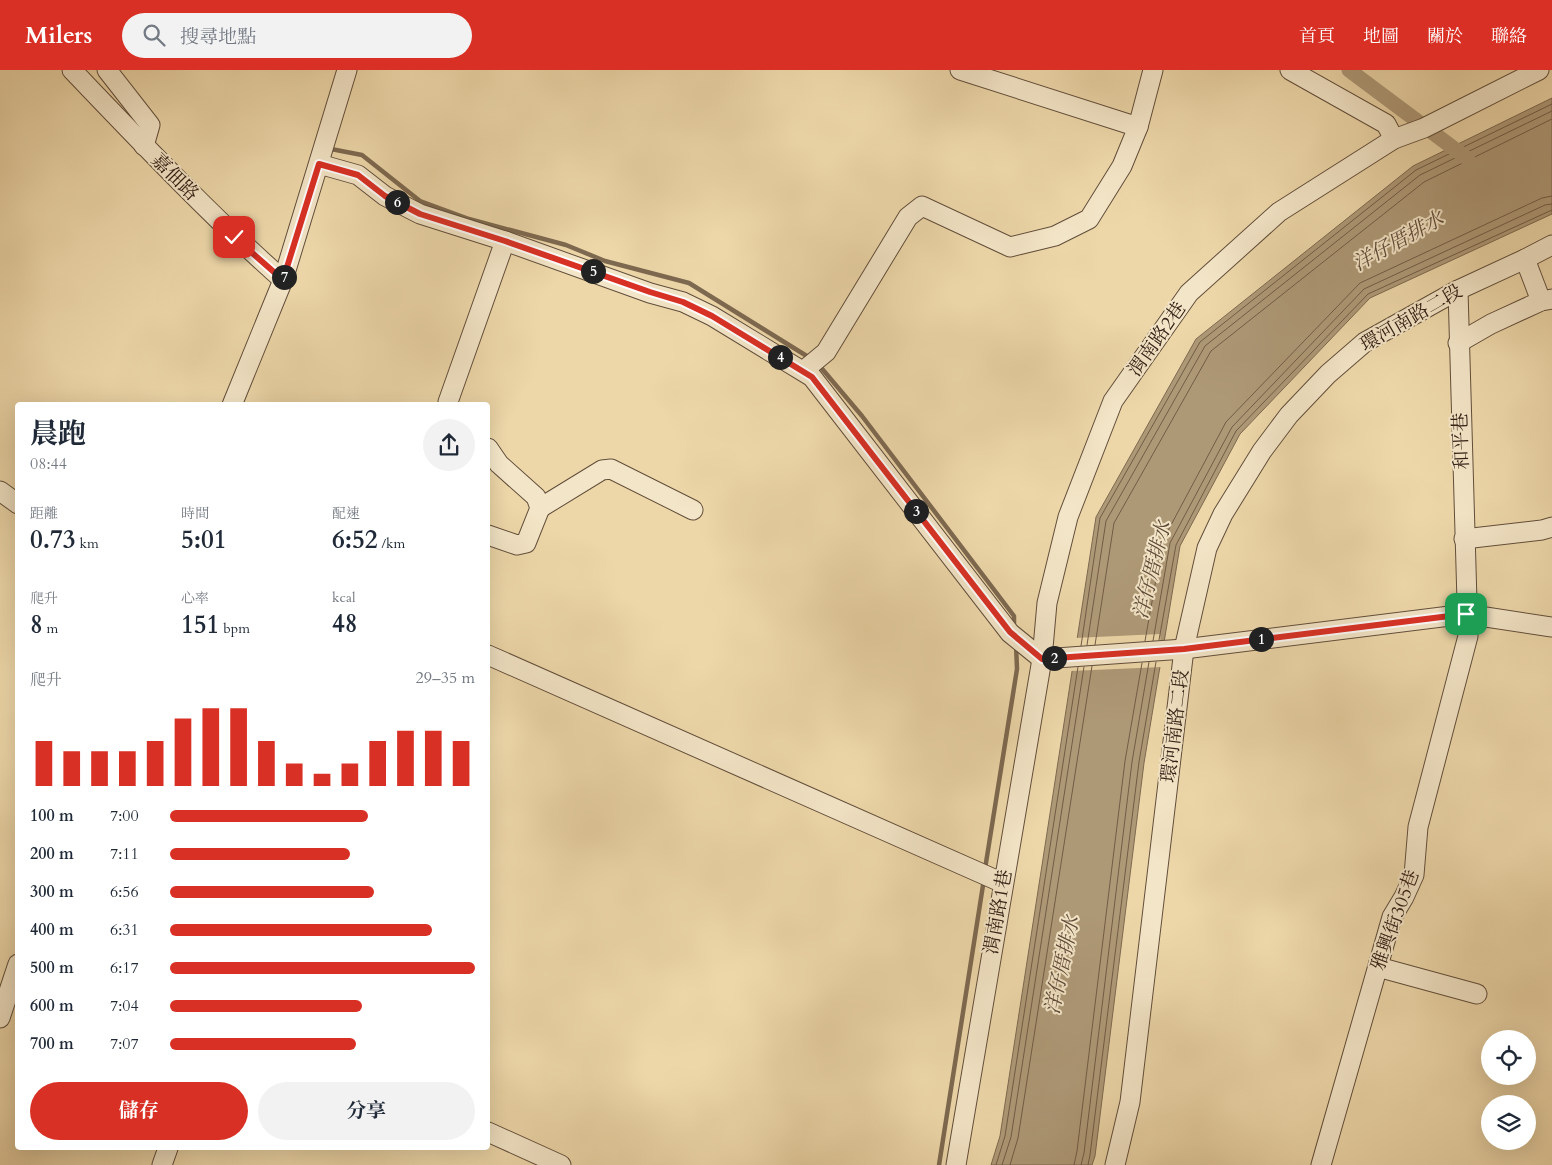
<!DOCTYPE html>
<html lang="zh-TW">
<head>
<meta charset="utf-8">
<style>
  :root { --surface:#fff; --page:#f2f2f3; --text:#1f2937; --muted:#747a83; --accent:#d93025 }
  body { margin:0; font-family:Cardo,"Noto Serif TC",serif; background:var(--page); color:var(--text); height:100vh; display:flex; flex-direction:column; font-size:19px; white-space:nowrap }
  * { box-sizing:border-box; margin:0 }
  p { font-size:16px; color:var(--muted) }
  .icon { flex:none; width:28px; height:28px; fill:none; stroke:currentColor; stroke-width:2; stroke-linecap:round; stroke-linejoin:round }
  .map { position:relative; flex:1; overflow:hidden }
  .drawer { position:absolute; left:15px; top:332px; width:475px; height:748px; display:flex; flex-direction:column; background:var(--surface); border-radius:5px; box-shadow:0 5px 20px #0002 }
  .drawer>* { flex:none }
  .tools { position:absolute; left:1481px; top:960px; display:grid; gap:10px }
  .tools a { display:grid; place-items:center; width:55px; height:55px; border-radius:50%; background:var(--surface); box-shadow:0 5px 20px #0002; font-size:25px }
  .pin { position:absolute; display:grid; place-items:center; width:42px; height:42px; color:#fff; margin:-21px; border-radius:10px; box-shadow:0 2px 8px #0006 }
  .km { position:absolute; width:25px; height:25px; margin:-12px; border-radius:50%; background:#222; color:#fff; font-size:14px; line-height:25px; text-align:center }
  .round { display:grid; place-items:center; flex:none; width:52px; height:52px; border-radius:26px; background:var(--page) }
  .summary { display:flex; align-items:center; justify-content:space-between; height:85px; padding:0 15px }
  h1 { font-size:28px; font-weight:700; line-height:38px }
  .figures { display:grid; grid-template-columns:repeat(3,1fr); gap:8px; height:85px; padding:5px 15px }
  .figures div { display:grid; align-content:center }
  .figures b { font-size:25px; font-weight:700 }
  .figures small { font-size:14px; font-weight:400 }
  .figures p { font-size:14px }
  .chart { height:140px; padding:10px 15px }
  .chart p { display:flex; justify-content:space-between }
  .chart svg { width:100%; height:90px; margin-top:5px; stroke:var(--accent); stroke-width:6 }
  .action { display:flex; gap:10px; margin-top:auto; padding:10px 15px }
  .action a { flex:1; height:58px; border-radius:30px; background:var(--accent); color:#fff; font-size:20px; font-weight:700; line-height:58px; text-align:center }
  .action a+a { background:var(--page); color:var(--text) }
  ul { padding:0 15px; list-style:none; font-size:16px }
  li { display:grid; grid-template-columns:80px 60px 1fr; align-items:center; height:38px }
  li i { height:12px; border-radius:6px; background:var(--accent) }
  header { display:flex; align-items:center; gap:30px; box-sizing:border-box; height:70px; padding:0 25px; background:var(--accent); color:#fff }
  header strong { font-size:24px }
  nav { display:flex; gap:28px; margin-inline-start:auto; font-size:18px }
  .search { width:350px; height:45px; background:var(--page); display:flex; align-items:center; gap:12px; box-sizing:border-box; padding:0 18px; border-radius:28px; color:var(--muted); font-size:19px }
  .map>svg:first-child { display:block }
</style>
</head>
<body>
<header>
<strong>Milers</strong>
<div class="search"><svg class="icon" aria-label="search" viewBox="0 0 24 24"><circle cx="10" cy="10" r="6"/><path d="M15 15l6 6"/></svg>搜尋地點</div>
<nav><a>首頁</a><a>地圖</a><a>關於</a><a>聯絡</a></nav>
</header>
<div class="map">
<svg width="1552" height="1095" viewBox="0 0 1552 1095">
  <rect width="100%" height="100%" fill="#edd7a9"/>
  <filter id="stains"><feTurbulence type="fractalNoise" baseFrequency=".004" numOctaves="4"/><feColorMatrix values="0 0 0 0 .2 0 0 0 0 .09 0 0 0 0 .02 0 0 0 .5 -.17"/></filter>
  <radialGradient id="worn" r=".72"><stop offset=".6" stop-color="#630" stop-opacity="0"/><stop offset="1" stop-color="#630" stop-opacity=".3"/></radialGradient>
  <!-- water -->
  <polygon fill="#ae9977" stroke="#7d6950" points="1552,28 1552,144 1370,228 1240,364 1180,476 1144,693 1095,1086 1092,1095 991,1095 1000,1066 1096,447 1196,269 1413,96"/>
  <!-- pier -->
  <polygon fill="#edd7a9" points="1160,564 1162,597 1070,601 1074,568"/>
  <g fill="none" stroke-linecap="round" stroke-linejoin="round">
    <!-- shore -->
    <g stroke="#715c46" stroke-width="1">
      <polyline points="1159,570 1176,475 1236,361 1368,224 1552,140"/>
      <polyline points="1145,571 1163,470 1226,352 1360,213 1542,128 1552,126"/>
      <polyline points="1153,571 1170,473 1232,357 1364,219 1545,135 1552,134"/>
      <polyline points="1087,575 1106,451 1205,276 1420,105 1552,41"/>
      <polyline points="1095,575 1114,453 1211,281 1424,112 1552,49"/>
      <polyline points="1081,576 1100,448 1200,272 1416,100 1552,34"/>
      <polyline points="996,1095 1005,1066 1078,597"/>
      <polyline points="1002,1095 1011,1067 1084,597"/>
      <polyline points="1010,1095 1018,1068 1092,596"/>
      <polyline points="1074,1095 1077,1081 1125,691 1142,593"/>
      <polyline points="1081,1095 1084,1083 1132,692 1149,592"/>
      <polyline points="1088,1095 1090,1085 1139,692 1156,592"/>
    </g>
    <!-- stream -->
    <g stroke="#7d6950" stroke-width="4.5">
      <polyline points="331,79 362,85 420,131 469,149 566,175 605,191 689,213 810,288"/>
      <polyline points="818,294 862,346 1014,546 1014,559"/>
      <polyline points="985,799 1017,599 1016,574"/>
      <polyline points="939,1095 984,809"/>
    </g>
    <!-- canal -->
    <polyline stroke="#ae9977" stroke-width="15" points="1349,0 1468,89"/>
    <!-- minor casing -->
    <g stroke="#624e3b" stroke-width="21">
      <g id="minor">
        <path d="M72,0C141,72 209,144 283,210"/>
        <polyline points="107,0 150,55 144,76"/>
        <polyline points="960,0 1138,57 1153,0"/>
        <polyline points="1290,0 1386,54 1394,69"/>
        <polyline points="319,94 358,105 385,126 420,144 505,171 650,223 683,232 712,246 812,307 1010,563 1042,589"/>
        <polyline points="1525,189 1541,231"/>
        <polyline points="1458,273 1491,254 1541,231 1552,229"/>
        <polyline points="803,301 826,282 908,147 922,136 1010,177 1055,166 1089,149 1122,96 1138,57"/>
        <polyline points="232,335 283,210 347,0"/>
        <polyline points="449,335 448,332 505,171"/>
        <polyline points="488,378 499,394 536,427 540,438 526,473 517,475 488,465"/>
        <polyline points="0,421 18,434"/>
        <polyline points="540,438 602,400 611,399 693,440"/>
        <polyline points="1464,469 1542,460 1552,457"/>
        <polyline points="488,585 1003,813"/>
        <polyline points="1042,589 1184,579 1466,544 1552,557"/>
        <polyline points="1378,897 1477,924"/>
        <polyline points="0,948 18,894"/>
        <polyline points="488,1062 561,1095"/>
        <polyline points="162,1095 168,1078"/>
        <polyline points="956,1095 1042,589 1047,533 1068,447 1113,331 1189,223 1279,142 1394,69 1424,58 1539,0"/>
        <polyline points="1115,1095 1130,1032 1184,579 1207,478 1223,444 1262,381 1289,345 1328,304 1365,272 1458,220 1525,189 1552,175"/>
        <polyline points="1321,1095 1392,847 1404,827 1414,805 1418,757 1468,566 1458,220"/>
      </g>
    </g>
    <!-- minor -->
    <use href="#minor" stroke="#f3e5c7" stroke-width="19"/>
  </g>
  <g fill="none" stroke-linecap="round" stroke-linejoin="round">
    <!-- route casing -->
    <g stroke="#fff" stroke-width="10">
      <polyline id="route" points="234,167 283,210 319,94 358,105 385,126 420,144 505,171 650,222 683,232 712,246 812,307 1010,562 1042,589 1184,579 1466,544"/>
    </g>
    <!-- route -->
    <use href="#route" stroke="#d93025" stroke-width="6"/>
  </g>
  <g text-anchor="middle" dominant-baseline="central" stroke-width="4" stroke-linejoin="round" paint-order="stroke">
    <!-- street labels -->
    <g font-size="19" fill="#342016" stroke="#f3e5c7">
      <text transform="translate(175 107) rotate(45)">嘉佃路</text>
      <text transform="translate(1411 248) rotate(-30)">環河南路二段</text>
      <text transform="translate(1157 269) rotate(-55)">渭南路2巷</text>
      <text transform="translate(1461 371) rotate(-92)">和平巷</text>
      <text transform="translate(1175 656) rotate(-83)">環河南路二段</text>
      <text transform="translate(998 842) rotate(-80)">渭南路1巷</text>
      <text transform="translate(1395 850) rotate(-70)">雅興街305巷</text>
    </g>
    <!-- water labels -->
    <g font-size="20" font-style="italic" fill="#5f4a38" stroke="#f3e5c7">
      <text transform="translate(1398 171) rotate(-29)">洋仔厝排水</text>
      <text transform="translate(1152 500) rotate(-76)">洋仔厝排水</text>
      <text transform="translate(1062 895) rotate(-78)">洋仔厝排水</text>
    </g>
  </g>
  <rect width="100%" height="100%" filter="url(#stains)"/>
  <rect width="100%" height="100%" fill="url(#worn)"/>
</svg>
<div class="tools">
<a><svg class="icon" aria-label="locate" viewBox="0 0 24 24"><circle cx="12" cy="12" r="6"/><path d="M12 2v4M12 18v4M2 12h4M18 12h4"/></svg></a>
<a><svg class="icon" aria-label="layers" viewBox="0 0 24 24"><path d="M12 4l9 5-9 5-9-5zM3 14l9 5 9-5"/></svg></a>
</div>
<div class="pin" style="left:1466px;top:544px;background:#1e9e55"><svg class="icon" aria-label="arrive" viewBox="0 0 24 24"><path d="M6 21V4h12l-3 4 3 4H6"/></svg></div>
<div class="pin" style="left:234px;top:167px;background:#d93025"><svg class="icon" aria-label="check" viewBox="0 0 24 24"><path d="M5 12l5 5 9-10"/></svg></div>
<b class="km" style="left:1261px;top:569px">1</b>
<b class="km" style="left:1054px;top:588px">2</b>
<b class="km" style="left:916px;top:441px">3</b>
<b class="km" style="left:780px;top:287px">4</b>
<b class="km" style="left:593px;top:201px">5</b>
<b class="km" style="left:397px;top:132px">6</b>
<b class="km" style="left:284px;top:207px">7</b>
<section class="drawer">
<div class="summary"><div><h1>晨跑</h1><p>08:44</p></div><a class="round"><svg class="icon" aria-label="share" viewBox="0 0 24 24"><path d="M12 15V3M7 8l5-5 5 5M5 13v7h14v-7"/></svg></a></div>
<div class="figures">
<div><p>距離</p><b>0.73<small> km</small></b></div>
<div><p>時間</p><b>5:01</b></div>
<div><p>配速</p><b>6:52<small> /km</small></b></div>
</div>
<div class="figures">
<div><p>爬升</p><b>8<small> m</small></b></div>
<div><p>心率</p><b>151<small> bpm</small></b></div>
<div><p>kcal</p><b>48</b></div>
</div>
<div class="chart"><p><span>爬升</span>29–35 m</p>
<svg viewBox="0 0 160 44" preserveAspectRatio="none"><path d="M5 44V22M15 44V27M25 44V27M35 44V27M45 44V22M55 44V11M65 44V6M75 44V6M85 44V22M95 44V33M105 44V38M115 44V33M125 44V22M135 44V17M145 44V17M155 44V22"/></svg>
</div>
<ul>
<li><b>100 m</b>7:00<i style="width:65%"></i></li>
<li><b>200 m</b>7:11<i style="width:59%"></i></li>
<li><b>300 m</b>6:56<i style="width:67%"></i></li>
<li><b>400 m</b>6:31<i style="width:86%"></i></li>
<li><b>500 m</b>6:17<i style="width:100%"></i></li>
<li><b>600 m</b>7:04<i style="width:63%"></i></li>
<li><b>700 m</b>7:07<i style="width:61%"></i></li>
</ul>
<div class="action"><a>儲存</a><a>分享</a></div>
</section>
</div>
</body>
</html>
